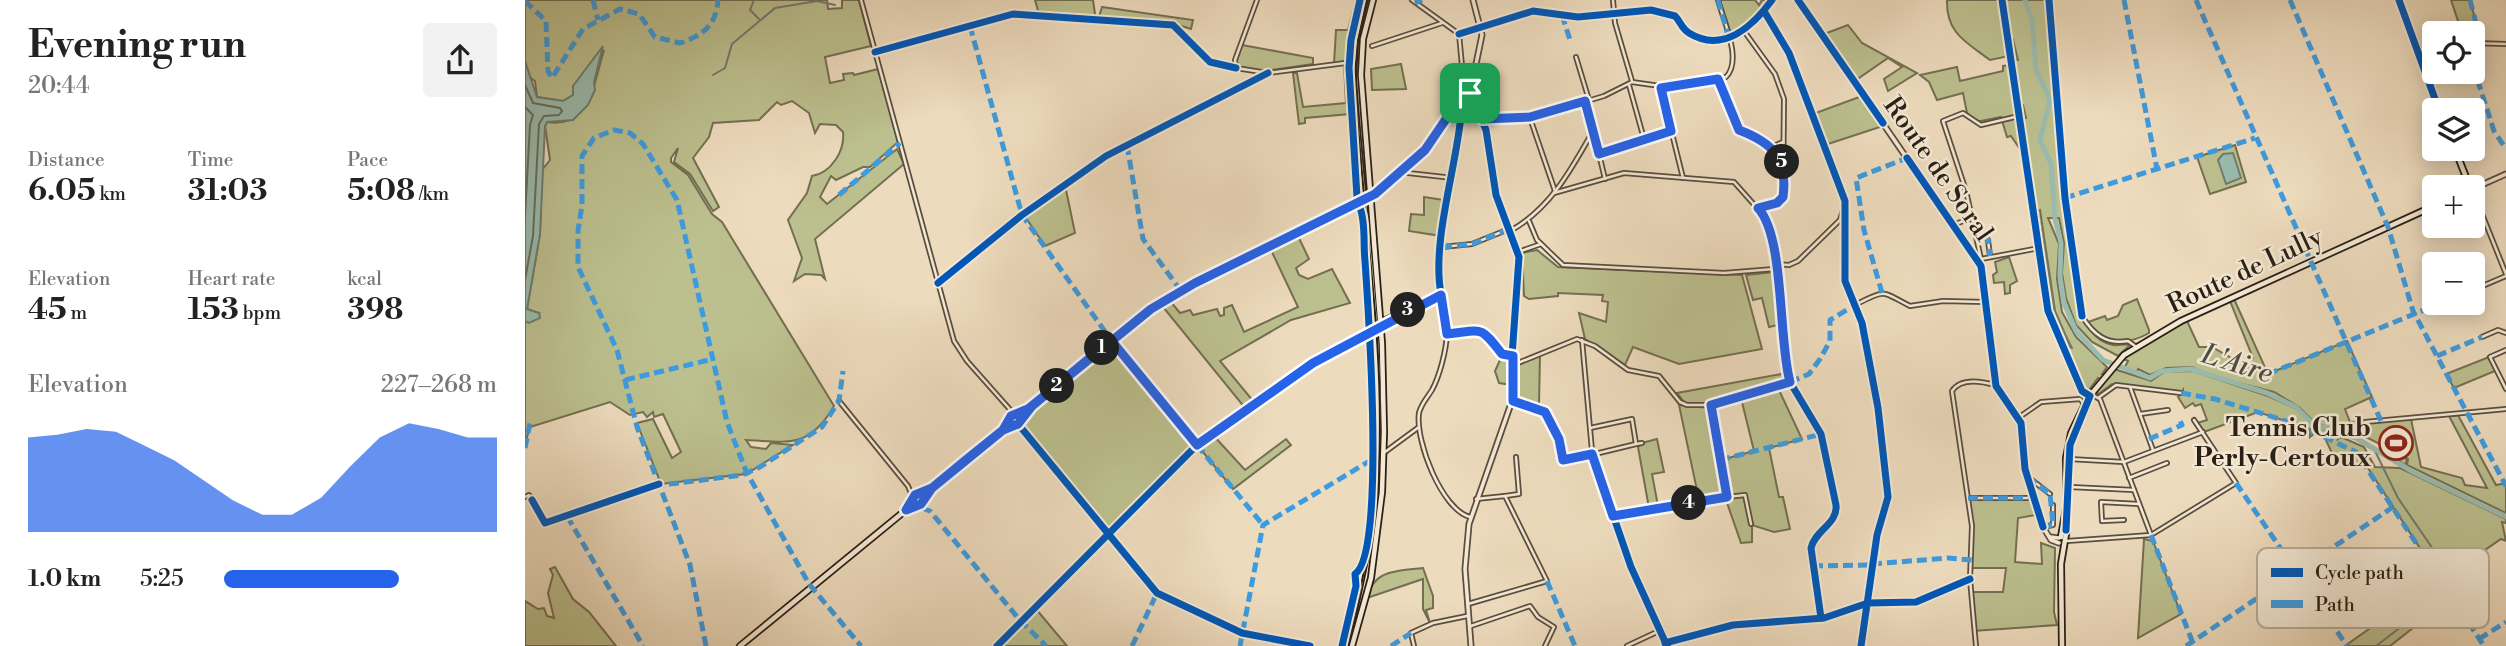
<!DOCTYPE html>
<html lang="en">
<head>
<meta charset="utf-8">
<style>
  :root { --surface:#fff; --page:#f2f2f2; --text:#222; --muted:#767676; --accent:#2563eb }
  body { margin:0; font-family:"Libre Bodoni",serif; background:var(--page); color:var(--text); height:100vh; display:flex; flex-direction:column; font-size:26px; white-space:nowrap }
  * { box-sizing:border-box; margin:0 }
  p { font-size:23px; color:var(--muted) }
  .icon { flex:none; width:38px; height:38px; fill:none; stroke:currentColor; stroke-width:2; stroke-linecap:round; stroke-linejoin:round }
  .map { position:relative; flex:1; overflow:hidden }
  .side { display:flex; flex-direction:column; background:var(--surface); width:525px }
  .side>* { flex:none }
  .fabs { position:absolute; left:1897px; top:21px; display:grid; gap:14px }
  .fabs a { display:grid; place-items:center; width:63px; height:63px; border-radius:7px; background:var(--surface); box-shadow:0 4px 18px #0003; font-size:35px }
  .pin { position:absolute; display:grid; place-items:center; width:60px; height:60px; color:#fff; margin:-30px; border-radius:14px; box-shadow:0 4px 10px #0006 }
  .km { position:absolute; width:35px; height:35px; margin:-18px; border-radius:50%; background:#222; color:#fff; font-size:19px; line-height:35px; text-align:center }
  .round { display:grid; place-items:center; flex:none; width:74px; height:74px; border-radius:7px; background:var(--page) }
  .headline { display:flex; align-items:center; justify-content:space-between; height:119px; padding:0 28px }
  h1 { font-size:38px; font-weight:700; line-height:52px }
  .metrics { display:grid; grid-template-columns:repeat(3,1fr); gap:10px; height:119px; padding:7px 28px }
  .metrics div { display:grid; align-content:center }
  .metrics b { font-size:30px; font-weight:700 }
  .metrics small { font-size:19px; font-weight:400 }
  .metrics p { font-size:19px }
  .chart { height:196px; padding:14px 28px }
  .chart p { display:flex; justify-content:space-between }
  .chart svg { width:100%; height:126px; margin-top:7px; fill:var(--accent); opacity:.7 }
  ul { padding:0 28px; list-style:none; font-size:23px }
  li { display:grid; grid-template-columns:112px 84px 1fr; align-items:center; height:52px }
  li i { height:18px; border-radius:9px; background:var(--accent) }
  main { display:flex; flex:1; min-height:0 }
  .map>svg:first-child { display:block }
</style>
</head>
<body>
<main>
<section class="side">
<div class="headline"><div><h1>Evening run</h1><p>20:44</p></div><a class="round"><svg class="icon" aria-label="share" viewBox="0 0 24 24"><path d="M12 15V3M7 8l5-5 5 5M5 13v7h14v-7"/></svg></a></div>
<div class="metrics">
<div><p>Distance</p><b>6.05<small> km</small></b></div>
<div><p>Time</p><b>31:03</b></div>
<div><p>Pace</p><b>5:08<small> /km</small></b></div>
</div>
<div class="metrics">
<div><p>Elevation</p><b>45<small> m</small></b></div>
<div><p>Heart rate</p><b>153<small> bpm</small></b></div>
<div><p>kcal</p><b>398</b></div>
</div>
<div class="chart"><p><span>Elevation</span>227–268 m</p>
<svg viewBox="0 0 160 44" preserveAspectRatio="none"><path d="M0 44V11L10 10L20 8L30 9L40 14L50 19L60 26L70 33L80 38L90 38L100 32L110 21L120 11L130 6L140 8L150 11L160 11V44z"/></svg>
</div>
<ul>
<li><b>1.0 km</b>5:25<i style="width:64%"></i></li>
</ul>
</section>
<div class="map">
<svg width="1981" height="646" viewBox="0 0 1981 646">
  <rect width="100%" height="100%" fill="#eddbbd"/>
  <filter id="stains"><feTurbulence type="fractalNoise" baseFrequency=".00286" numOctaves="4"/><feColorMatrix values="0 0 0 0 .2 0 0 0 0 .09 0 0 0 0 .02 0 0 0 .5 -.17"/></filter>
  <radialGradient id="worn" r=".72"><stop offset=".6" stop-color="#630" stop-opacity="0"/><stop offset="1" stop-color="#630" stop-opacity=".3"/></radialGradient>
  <!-- green -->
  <g fill="#bcbf8e" stroke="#736f52" stroke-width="2">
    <path d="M0,0H302L303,9L317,8V0H334L346,46L300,57L305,83L319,80L318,74L328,73L329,75L353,69L373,142L345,167H338L311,180L306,176L295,197L302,204L372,149L379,164L290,239L300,279L296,275L280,274L269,281L277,258L263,220L282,193L287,176C306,173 320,151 318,132L311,125L295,124L290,133L284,113L267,101L256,105L252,102L234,120L188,123L184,137L168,158L194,207L188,211L165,174L149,162L153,148L146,158V162L163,175L187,214L197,222L309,406C284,449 264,442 221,440L226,447L241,449L246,443L268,445L226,471H220V474L136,484L112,423L128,419L147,458L156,452L138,414L129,417L128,412L122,417L118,412L105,415L85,402L5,427L0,444V321L14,313L2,309L15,234L17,170L25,160L20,126L22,122C66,129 69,81 79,50L48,95L38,101L12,97L10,81L4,77L0,61Z"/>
    <polygon points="510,0 568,0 570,14 566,19 583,20 559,20 557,17 514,14"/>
    <polygon points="831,0 834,0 823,60 809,64 811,30 823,30"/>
    <polygon points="1195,0 1230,0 1234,5 1237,0 1245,0 1231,18 1206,34"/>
    <path d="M1422,0H1476L1484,56L1465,60C1441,42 1421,33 1422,0Z"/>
    <path d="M1478,0H1524L1540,198L1554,309C1560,323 1569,342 1588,345C1595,346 1599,343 1605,345L1593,356L1567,342L1551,325L1541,298L1537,273L1539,243L1534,218H1523L1534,244L1532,279L1537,312L1551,337L1582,367L1577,374L1583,375L1589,369L1626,381L1639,372L1668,371L1743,396L1770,408L1790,426L1814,436L1813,439L1816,437L1839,447L1850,467L1875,468L1981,519V523L1977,522L1981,541L1976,539L1937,566L1958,600L1936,614L1925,599L1865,646H1820L1893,594L1891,590L1913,576L1839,462L1832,465L1807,453L1799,436L1791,432L1785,437V429L1733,412L1679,432L1672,423L1682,420L1676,404L1670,406L1668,403L1660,408L1653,397L1658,393V390L1656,393L1587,384L1574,394L1571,392L1579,380L1573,378L1563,391L1559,388L1558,391L1546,354L1539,346L1524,309L1512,223C1519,259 1522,321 1546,348L1530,311L1515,210L1511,211L1510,219L1495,118H1501L1498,105H1495L1494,113L1487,60H1493L1488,40L1484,45Z"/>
    <polygon points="1926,0 1945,0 1956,41 1948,42 1948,33 1937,33"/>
    <polygon points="577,7 668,20 666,29 650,24 574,17"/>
    <polygon points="1323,25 1337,43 1392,73 1363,91 1359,79 1377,67 1363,58 1331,80 1299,34"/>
    <polygon points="717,45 788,58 788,64 740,71 714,68 711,63"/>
    <polygon points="823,63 825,105 822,106 825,114 780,118 780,123 774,124 768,73 772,73 778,107 821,103 819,64"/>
    <polygon points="876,64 881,89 847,90 846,69"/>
    <polygon points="1486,65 1499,155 1486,136 1482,137 1476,117 1451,122 1442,113 1438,93 1412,100 1404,82 1395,75 1432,67 1435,81 1478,71 1478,66"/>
    <polygon points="1337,96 1358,126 1300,145 1288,114"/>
    <polygon points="1710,145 1721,182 1685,194 1672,157"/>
    <polygon points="540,185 550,233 520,246 499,215"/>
    <polygon points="899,197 919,200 916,236 884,231 886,214 899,215"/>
    <polygon points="773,236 784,259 771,268 774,275 783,279 807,269 825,303 766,320 695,361 729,402 720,408 638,307 646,302 655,313 665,310 668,315 692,309 695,316 699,315 699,308 707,305 719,332 773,307 746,250"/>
    <polygon points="1012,250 1033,267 1217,275 1237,349 1154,364 1108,347 1100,365 1060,339 1054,313 1081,322 1083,302 1077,301 1078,295 1033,293 1033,296 1004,299 999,296 997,253"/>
    <polygon points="1484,257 1492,281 1485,285 1485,293 1480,294 1479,282 1469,283 1468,275 1472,272 1470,262"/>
    <polygon points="1249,272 1257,324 1244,327 1237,298 1228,300 1221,275"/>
    <path d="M1612,299L1624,330V333C1602,346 1579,343 1563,322L1580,316L1582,320L1593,316L1598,305Z"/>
    <polygon points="1709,299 1743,374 1822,341 1847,397 1820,409 1825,422 1886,419 1896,467 1937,478 1940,485 1962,488 1924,416 1933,415 1971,485 1981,483 1981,513 1882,465 1883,459 1878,456 1882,460 1880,465 1866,455 1869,451 1819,426 1804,428 1789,422 1774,407 1749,392 1687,376 1667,367 1641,368 1625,375 1613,369 1611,374 1599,369 1603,361 1599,359 1606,353 1662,321 1674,347 1687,347 1715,363 1728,358 1705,301"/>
    <polygon points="587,344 670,445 587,530 581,530 496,425 498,417"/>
    <polygon points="1015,354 1014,405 991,400 987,385 974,383 970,371 975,360 984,359 986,366"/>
    <polygon points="1964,357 1970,371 1929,388 1921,374"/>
    <polygon points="1262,373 1262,381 1252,386 1185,404 1160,403 1152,393"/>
    <polygon points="1253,388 1277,439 1244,448 1254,497 1258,497 1265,529 1249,532 1227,525 1227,542 1216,543 1200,497 1174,500 1154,405 1185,408 1196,460 1229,451 1216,398"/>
    <polygon points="688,435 720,470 761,439 766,445 708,489 673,446"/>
    <polygon points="1132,439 1139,472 1127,474 1133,506 1124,508 1113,447 1117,443"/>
    <polygon points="1450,499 1506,499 1511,515 1493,518 1490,562 1517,564 1516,543 1530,548 1529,612 1532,625 1448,631 1446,592 1478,592 1481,568 1445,568 1448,535 1444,500"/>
    <polygon points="1619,539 1628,541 1656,614 1613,638"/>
    <polygon points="30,567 48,599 64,612 91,646 0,646 0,601 13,609 19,608 22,616 29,618 23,593 28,575 25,569"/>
    <path d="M898,568L908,596V608L901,610L905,623L898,609V579L842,598C848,569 873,571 898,568Z"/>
    <polygon points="511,609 542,646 473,646"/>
  </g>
  <!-- water -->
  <g fill="#9abbad" stroke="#6d7d70" stroke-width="2">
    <polygon points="78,46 69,82 70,90 63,105 48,120 22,122 20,126 15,234 2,309 14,313 15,318 4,323 0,321 0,61 12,97 38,101 48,95 48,86"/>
    <polygon points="1708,153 1716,178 1701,184 1693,160 1698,154"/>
  </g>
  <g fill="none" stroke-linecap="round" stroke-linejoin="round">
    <!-- shore -->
    <g stroke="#626d61" stroke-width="2">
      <polyline points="0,85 8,103 35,108 37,111 34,115 19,116 14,124 8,236 0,280"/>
      <polyline points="0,107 8,115 5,125 0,216"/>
    </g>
    <!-- stream -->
    <g stroke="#6d7d70" stroke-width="2">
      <polyline points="229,0 225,10 234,19"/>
      <polyline points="1488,44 1491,60"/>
      <polyline points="188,75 200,68 207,44 250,8 292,1 310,5"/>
      <polyline points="1497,105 1499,117"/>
      <polyline points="1513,211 1530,315 1547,348"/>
      <polyline points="1850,451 1873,498 1932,584 1851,646"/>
    </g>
    <!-- river -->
    <polyline stroke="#9abbad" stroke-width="5" points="1500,0 1507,20 1511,69 1525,100 1515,140 1526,164 1530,219 1536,243 1535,277 1539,303 1551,331 1578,360 1625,378 1637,371 1666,369 1742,393 1771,407 1788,424 1831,438 1888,472 1981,517"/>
    <!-- minor casing -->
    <g stroke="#5b4e3f" stroke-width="6">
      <g id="minor">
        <polyline points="336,0 429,341 442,361 489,414"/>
        <polyline points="732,0 710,60 711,68 743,73 828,62"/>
        <polyline points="887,0 934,34"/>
        <polyline points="1088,0 1090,23 1107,81"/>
        <polyline points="1239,11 1264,53 1320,201 1321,259"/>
        <polyline points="1219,31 1250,74 1259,99 1258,197 1252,203 1233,208"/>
        <path d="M934,34L1008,11L1053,17L1126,10L1150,16C1155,21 1157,29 1164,33C1198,54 1228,26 1247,0"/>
        <polyline points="934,34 939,87"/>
        <polyline points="1948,43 1981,44"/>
        <polyline points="847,46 917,23"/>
        <polyline points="1051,57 1064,100"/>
        <polyline points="1896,62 1909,59"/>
        <polyline points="1193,79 1214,130 1246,147 1257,162"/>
        <polyline points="1104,85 1119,139"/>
        <polyline points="1136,89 1158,178"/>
        <path d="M934,102L936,114C930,165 917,215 914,266C913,289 925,311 922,334C921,351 915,375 907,390C902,398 896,404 894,413C890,441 917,510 945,517"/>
        <polyline points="1005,118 1030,191"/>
        <path d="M957,119L1019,114L1079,96L1107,82L1142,87L1201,77C1218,60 1198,20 1193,0"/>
        <polyline points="1068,131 1074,154"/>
        <polyline points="1246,147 1258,142"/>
        <polyline points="874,172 928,178"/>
        <polyline points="1080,179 1074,154 1147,131"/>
        <polyline points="1029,193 1099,173 1209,182 1241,218 1250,249 1260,364 1275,402 1294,429"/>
        <polyline points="1949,194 1981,274"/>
        <polyline points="1004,221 1012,240 1038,265 1199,273 1249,269"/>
        <polyline points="1428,225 1446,218"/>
        <polyline points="1448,228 1454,228 1463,240 1465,256"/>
        <path d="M985,231C1025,209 1046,170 1068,131L1060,101"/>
        <polyline points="917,247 947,244 984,229"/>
        <polyline points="993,252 1016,244"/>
        <polyline points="1456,259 1441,191 1418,121 1438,113 1456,125 1494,116 1523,311 1557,391 1565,396"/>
        <polyline points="1456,259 1514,248"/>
        <polyline points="1251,264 1264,265 1273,261 1315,220 1320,204"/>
        <polyline points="1948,290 1981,276"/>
        <path d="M1330,305C1362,288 1357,292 1385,306L1418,301L1461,302"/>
        <path d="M1557,316C1568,334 1581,345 1603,341L1610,346"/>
        <polyline points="856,321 916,294"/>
        <polyline points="922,334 958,332 977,354 987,356"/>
        <polyline points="1957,337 1973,330 1981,333"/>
        <polyline points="586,340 672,445"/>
        <polyline points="1057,340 1068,462 1106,567 1142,646"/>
        <polyline points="1981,350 1965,357 1981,389"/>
        <polyline points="988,365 1052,339 1070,346 1103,370 1134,376 1155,402 1162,405 1186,405 1265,382"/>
        <polyline points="1605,387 1628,450"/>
        <polyline points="1567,395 1575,399 1626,535"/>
        <polyline points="1573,398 1591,385 1656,393"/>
        <polyline points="314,401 383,486 388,498"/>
        <polyline points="988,401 1020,412 1041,461 1111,444"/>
        <polyline points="1186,405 1202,497 1220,495 1226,524"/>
        <polyline points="1615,414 1643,410"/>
        <polyline points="1493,418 1516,402 1555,399 1559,404"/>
        <polyline points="1840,422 1981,409"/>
        <polyline points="493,424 508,442"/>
        <polyline points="1065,428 1107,419 1111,444 1117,443"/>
        <polyline points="860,452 894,427"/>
        <polyline points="1544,459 1599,462 1678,432"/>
        <polyline points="1503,477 1525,494"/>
        <polyline points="1604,478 1642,463"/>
        <polyline points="1545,487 1609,490"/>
        <polyline points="980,496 994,494 991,457"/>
        <polyline points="0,497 4,495 7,500"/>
        <polyline points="1443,498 1509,498"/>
        <polyline points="1088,516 1202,497"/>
        <polyline points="1599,520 1577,521 1576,502 1614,504"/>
        <polyline points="1518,527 1528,525 1528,505"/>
        <polyline points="1542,541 1626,535 1711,483 1669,420"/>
        <polyline points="943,604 1022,581 980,496 951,499"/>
        <polyline points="946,626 1005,606 1013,617 1029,627 1020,646"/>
        <polyline points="889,646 886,633 908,623 942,616"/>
        <polyline points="1102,646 1134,631"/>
        <path d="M1451,646L1445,579L1447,526L1427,391C1436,377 1456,381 1470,385"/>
      </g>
    </g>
    <!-- tertiary casing -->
    <g stroke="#5b4e3f" stroke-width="7">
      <g id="tertiary">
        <polyline points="1273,0 1456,266 1471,388 1494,421 1500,469 1518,527 1526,540 1534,543"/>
        <polyline points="945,93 959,125 969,190 991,245 995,265 987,356 989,395 944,524 940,569 946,646"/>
        <polyline points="945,93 957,35 948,0"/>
        <polyline points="1952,187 1981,174"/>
        <polyline points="845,196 900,150 940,91"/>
        <polyline points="1525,537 1534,538"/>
      </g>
    </g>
    <!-- secondary casing -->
    <g stroke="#2a1f15" stroke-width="8">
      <g id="secondary">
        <polyline points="1874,0 1914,110"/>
        <polyline points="1930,149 1944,185"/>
        <polyline points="1942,187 1951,186 1952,190 1948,194"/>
        <circle cx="490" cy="420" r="5.5"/>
        <polyline points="491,415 503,409 601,328 636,302 845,196"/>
        <polyline points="1553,423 1565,396"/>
        <circle cx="394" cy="499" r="5.5"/>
        <polyline points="395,494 407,488 478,430 484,420"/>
        <polyline points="1536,537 1542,503 1541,458 1546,433 1563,398 1599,355 1656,321 1909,206"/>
        <polyline points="215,646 381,510 388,499"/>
        <path d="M821,646C835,586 849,527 852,464C859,336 836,207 828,78L830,40L840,0"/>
        <polyline points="827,646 846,578 857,492 859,432 857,344 836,75 838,39 848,0"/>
        <polyline points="1537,646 1536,564 1542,528"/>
      </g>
    </g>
    <!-- minor -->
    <use href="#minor" stroke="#f3e8d4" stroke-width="2.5"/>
    <!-- tertiary -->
    <use href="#tertiary" stroke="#f3e8d4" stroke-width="3.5"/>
    <!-- secondary -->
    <use href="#secondary" stroke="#f3e8d4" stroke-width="4.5"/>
    <!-- tram -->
    <path stroke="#2a1f15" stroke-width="2" d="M823,646C836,585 851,525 854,462C860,333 835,204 830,74L833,41L842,0"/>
    <!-- quiet -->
    <g stroke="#3d9bdf" stroke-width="5" stroke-dasharray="10 5" stroke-linecap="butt">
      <polyline points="68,0 73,20"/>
      <polyline points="1193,0 1204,39"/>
      <polyline points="1599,0 1632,169"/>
      <polyline points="1671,0 1856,421"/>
      <polyline points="1765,0 1863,227 1888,311 1981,486"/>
      <polyline points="1945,0 1956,43"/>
      <path d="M0,1L21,21L23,71L27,78L58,29L95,9L114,14L130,37L155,43C179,35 191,25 193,0"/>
      <polyline points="890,3 897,0"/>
      <polyline points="1037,15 1045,40"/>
      <polyline points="445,26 497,215 586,340"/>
      <polyline points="1948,66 1969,131 1981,149"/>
      <polyline points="602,145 618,239 656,291"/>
      <polyline points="314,195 375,143"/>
      <polyline points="1540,198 1730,138"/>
      <polyline points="1448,228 1454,228 1463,240 1465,256"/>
      <polyline points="917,247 947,244 984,229"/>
      <polyline points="1357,293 1339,230 1331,178 1382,158"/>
      <polyline points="1912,356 1957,337"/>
      <polyline points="1743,374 1916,303"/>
      <polyline points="100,380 188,359"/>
      <polyline points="1265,382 1284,374 1295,359 1305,341 1305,320 1330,305"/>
      <polyline points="1656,393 1690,399 1774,425 1831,452 1959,646"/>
      <polyline points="1624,439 1657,425 1654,418"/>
      <polyline points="672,445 738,525"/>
      <polyline points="0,448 5,423"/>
      <polyline points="1195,460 1296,434"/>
      <polyline points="1503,477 1525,494 1528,525 1518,527"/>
      <polyline points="1711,483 1822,646"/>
      <polyline points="129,486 217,475 235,467 297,427 314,401 318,371"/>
      <polyline points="1443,498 1509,498"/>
      <polyline points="397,508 405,511 493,618 521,646"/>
      <polyline points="42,516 118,646"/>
      <polyline points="1626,535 1669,646"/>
      <polyline points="1347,564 1423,558 1447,560"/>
      <polyline points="1288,566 1347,565"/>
      <polyline points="1022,581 1050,646"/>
      <polyline points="1954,639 1981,622"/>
      <polyline points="181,646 165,565 112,427 92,350 53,267 53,231 57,205 57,156 69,138 89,130 105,133 118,144 152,200 202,422 221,471 284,584 336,646"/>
      <polyline points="607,646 632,593"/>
      <polyline points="715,646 738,525 848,459"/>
      <polyline points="866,646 886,633"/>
      <polyline points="1661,646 1868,507"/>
    </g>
    <!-- cycleway casing -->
    <g stroke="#f3e8d4" stroke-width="11">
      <g id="cycleway">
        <polyline points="1273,0 1358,123"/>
        <polyline points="1477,0 1523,311 1557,391 1565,396 1545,445 1541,530"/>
        <polyline points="1524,0 1540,198 1557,316"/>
        <polyline points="1874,0 1914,110"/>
        <polyline points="1239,11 1264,53 1320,201 1320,281 1337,323 1353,408 1363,497 1352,535 1336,646"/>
        <path d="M934,34L1008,11L1053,17L1126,10L1150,16C1155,21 1157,29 1164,33C1198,54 1228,26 1247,0"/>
        <polyline points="350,52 488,14 648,25 685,62 711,68"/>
        <polyline points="945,93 961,130 971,195 994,257 987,356 988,401 1020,412 1034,439 1039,461 1067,454 1106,567 1142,646"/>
        <polyline points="1382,158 1456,266 1471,386 1496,423 1500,469 1518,527"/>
        <polyline points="832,197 824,68 826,40 835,0"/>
        <polyline points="413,283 497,215 581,156 743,73"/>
        <path d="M1265,382L1296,434L1311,505C1313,524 1290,530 1286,548L1296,618"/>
        <polyline points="493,424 632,593 717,633 785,646"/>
        <polyline points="7,500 20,523 134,484"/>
        <polyline points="1140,643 1208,625 1299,618 1343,603 1391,602 1445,579"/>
        <path d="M472,646L672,445L788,363L916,294C906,240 933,164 937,106L934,102L940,91"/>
        <path d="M817,646L831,586L830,574C861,554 843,305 840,261C838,244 841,223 835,208"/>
      </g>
    </g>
    <!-- cycleway -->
    <use href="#cycleway" stroke="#0057b8" stroke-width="7"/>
  </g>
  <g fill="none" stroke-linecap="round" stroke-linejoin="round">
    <!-- route casing -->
    <g stroke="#fff" stroke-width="14">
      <path id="route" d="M945,93L940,91L900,150L850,194L670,283L626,309L503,409L486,416L478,430L442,459L407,488L390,495L381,510L396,504L407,488L478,430L493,424L507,406L584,342L586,340L672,445L788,363L916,295L922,334C959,330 954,325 977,354L988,356V401L1020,412L1034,439L1038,460L1067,454L1088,516L1202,497L1186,405L1265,382C1253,339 1260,237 1233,208L1252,203L1258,197C1263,158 1248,143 1214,130L1193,79L1136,88L1146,131L1074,154L1060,101L1005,117L957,119L945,93"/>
    </g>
    <!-- route -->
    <use href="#route" stroke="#2563eb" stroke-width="9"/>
  </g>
  <!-- icons -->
  <defs>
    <g id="stadium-ring" transform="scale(1.75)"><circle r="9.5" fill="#f3e8d4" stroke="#8f2418" stroke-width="1.5"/><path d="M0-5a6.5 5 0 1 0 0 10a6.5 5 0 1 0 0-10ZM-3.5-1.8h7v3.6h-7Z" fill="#8f2418"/></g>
  </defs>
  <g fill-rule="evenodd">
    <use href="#stadium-ring" x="1871" y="443"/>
  </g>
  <g text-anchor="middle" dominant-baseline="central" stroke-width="5" stroke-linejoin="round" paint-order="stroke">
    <!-- street labels -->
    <g font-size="26" fill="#2a1f15" stroke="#f3e8d4">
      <text transform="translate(1413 169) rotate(55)">Route de Soral</text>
      <text transform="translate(1720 271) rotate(-25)">Route de Lully</text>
    </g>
    <!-- poi labels -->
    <g font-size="26" font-weight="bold" fill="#2a1f15" stroke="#f3e8d4" text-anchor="end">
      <text x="1846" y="428">Tennis Club<tspan x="1846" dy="30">Perly-Certoux</tspan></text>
    </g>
    <!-- water labels -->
    <g font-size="28" font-style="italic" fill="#4c4e43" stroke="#f3e8d4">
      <text transform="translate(1712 364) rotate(17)">L'Aire</text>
    </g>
  </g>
  <!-- legend -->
  <rect x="1732" y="548" width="232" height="80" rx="10" fill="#f3e8d4" stroke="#b7ac9b" stroke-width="2"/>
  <rect x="1746" y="568" width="32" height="9" fill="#0057b8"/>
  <rect x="1746" y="600" width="32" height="8" fill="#3d9bdf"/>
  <g font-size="19" fill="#2a1f15">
    <text x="1790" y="579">Cycle path</text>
    <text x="1790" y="611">Path</text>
  </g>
  <rect width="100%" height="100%" filter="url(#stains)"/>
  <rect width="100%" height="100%" fill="url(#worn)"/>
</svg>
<div class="fabs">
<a><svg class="icon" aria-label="locate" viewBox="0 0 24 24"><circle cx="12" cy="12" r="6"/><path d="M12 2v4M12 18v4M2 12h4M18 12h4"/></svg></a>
<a><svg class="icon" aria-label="layers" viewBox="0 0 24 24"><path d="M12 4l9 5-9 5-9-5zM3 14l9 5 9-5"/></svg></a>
<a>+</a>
<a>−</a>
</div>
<div class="pin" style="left:945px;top:93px;background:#1e9e55"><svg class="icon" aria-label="arrive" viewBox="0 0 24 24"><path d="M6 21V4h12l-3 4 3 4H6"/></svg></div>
<b class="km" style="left:577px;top:348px">1</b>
<b class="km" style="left:532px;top:386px">2</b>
<b class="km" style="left:883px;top:310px">3</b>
<b class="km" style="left:1164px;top:503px">4</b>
<b class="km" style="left:1257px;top:162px">5</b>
</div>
</main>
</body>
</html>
